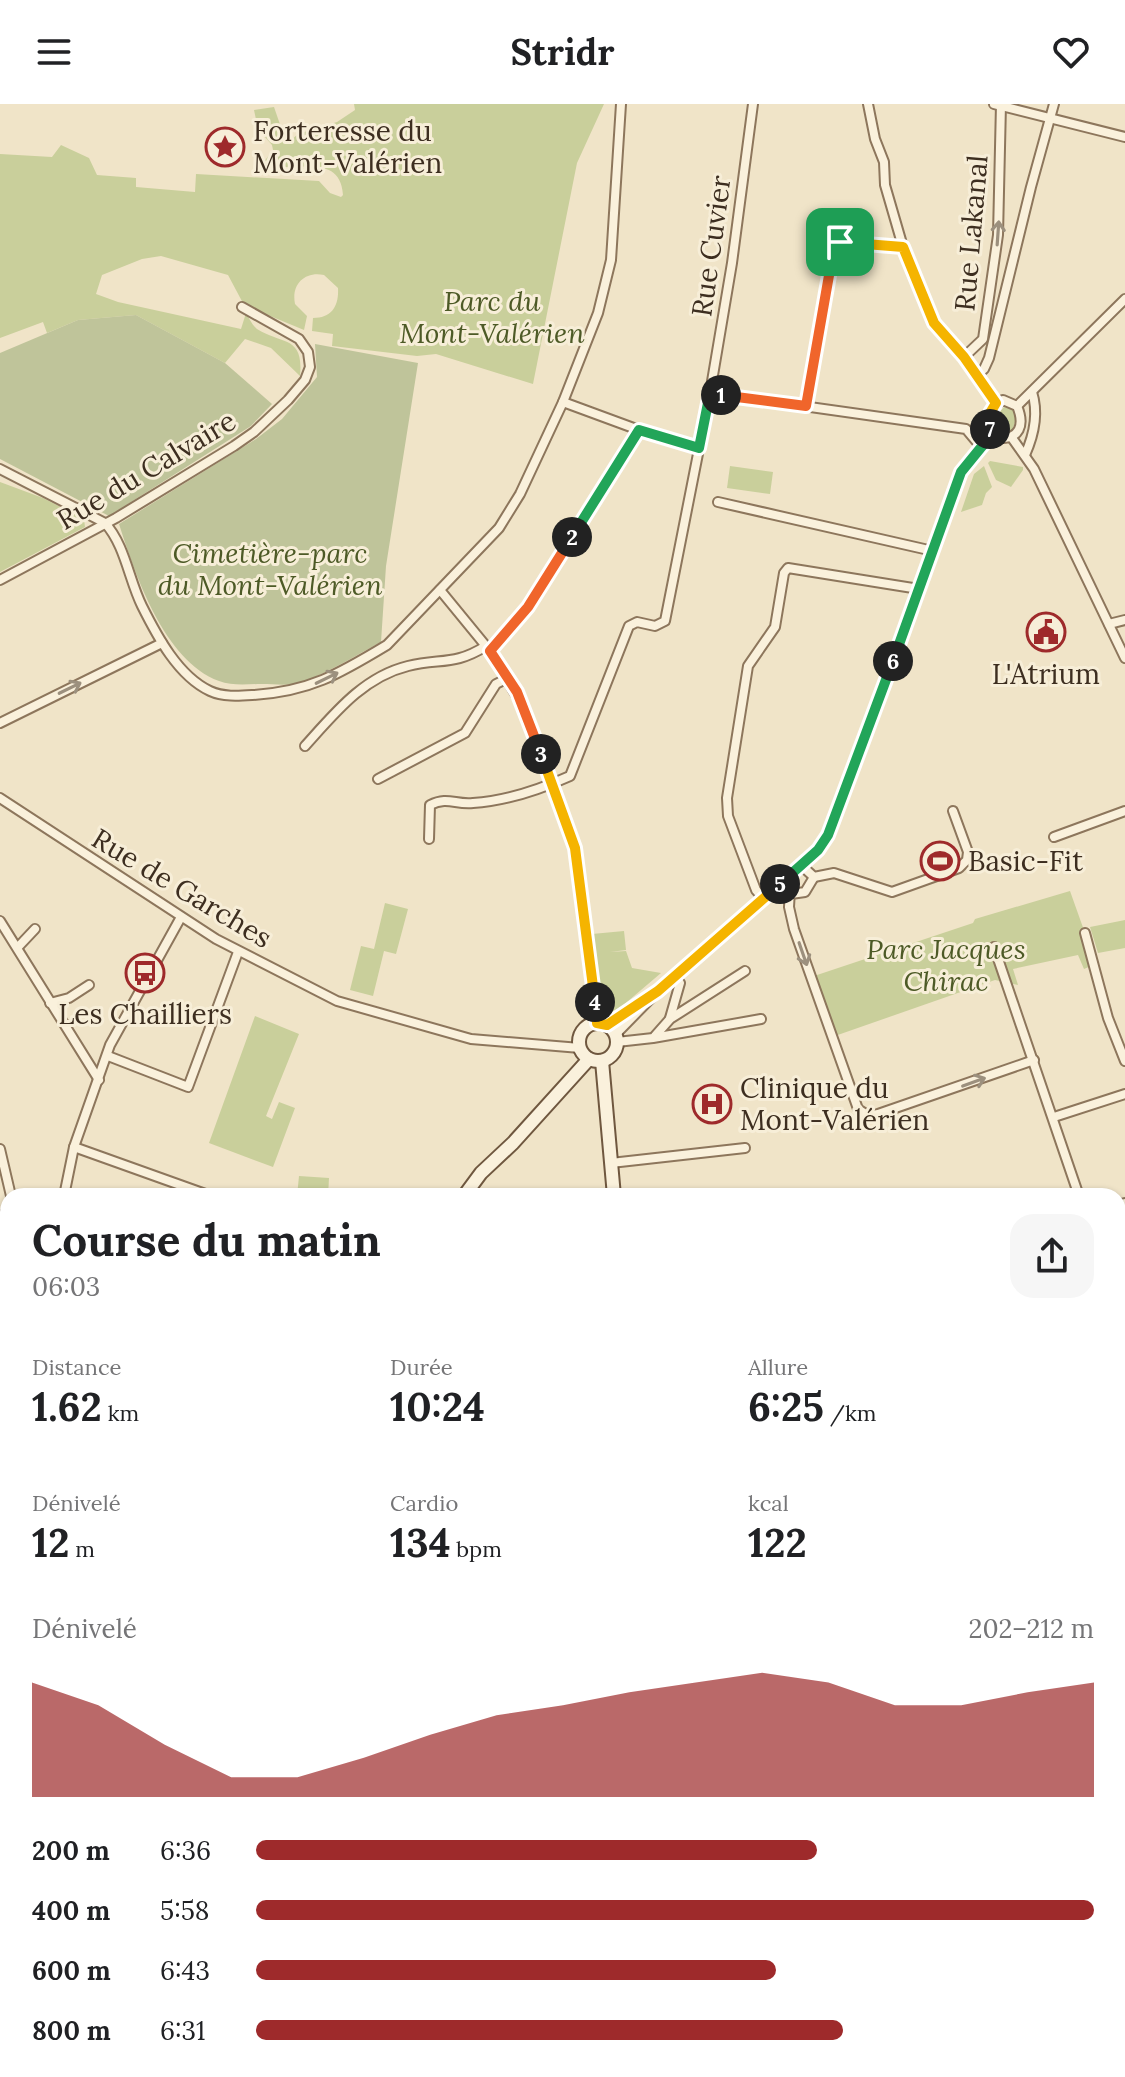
<!DOCTYPE html>
<html lang="fr">
<head>
<meta charset="utf-8">
<style>
  :root { --surface:#fff; --page:#f6f6f6; --text:#202124; --muted:#757577; --accent:#9e2a2b }
  body { margin:0; font-family:Lora,serif; background:var(--page); color:var(--text); height:100vh; display:flex; flex-direction:column; font-size:30px; white-space:nowrap }
  * { box-sizing:border-box; margin:0 }
  p { font-size:26px; color:var(--muted) }
  .icon { flex:none; width:44px; height:44px; fill:none; stroke:currentColor; stroke-width:2; stroke-linecap:round; stroke-linejoin:round }
  .map { position:relative; flex:1; overflow:hidden }
  .sheet { position:absolute; left:0px; top:1084px; width:1126px; height:890px; display:flex; flex-direction:column; background:var(--surface); border-radius:24px 24px 0 0; box-shadow:0 2px 6px #0004 }
  .sheet>* { flex:none }
  .pin { position:absolute; display:grid; place-items:center; width:68px; height:68px; color:#fff; margin:-34px; border-radius:16px; box-shadow:0 4px 12px #0006 }
  .km { position:absolute; width:40px; height:40px; margin:-20px; border-radius:50%; background:#222; color:#fff; font-size:22px; line-height:40px; text-align:center }
  .round { display:grid; place-items:center; flex:none; width:84px; height:84px; border-radius:24px; background:var(--page) }
  .headline { display:flex; align-items:center; justify-content:space-between; height:136px; padding:0 32px }
  h1 { font-size:44px; font-weight:800; line-height:60px }
  .figures { display:grid; grid-template-columns:repeat(3,1fr); gap:12px; height:136px; padding:8px 32px }
  .figures div { display:grid; align-content:center }
  .figures b { font-size:40px; font-weight:800 }
  .figures small { font-size:22px; font-weight:400 }
  .figures p { font-size:22px }
  .chart { height:224px; padding:16px 32px }
  .chart p { display:flex; justify-content:space-between }
  .chart svg { width:100%; height:144px; margin-top:8px; fill:var(--accent); opacity:.7 }
  ul { padding:0 32px; list-style:none; font-size:26px }
  li { display:grid; grid-template-columns:128px 96px 1fr; align-items:center; height:60px }
  li i { height:20px; border-radius:10px; background:var(--accent) }
  header { display:flex; justify-content:space-between; align-items:center; height:104px; padding:0 32px; background:var(--surface); font-size:36px; font-weight:800 }
  .map>svg:first-child { display:block }
</style>
</head>
<body>
<header><svg class="icon" aria-label="menu" viewBox="0 0 24 24"><path d="M4 6h16M4 12h16M4 18h16"/></svg>Stridr<svg class="icon" aria-label="heart" viewBox="0 0 24 24"><path d="M12 20l-8-8c-3-5 5-10 8-4 3-6 11-1 8 4z"/></svg></header>
<div class="map">
<svg width="1125" height="1973" viewBox="0 0 1125 1973">
  <rect width="100%" height="100%" fill="#f0e4c8"/>
  <!-- green -->
  <g fill="#c9cf9b">
    <path d="M354,0H604L577,59L533,280L436,250L417,252L332,242L333,230L312,227L313,214C332,214 339,202 338,184L324,171C305,167 291,180 295,200L307,212L304,226L244,201L228,171L161,152L142,155L102,171L96,190L118,198L241,225L246,209C249,214 252,221 257,225C282,241 304,231 300,272L271,244L245,235L225,259L136,211L78,216L47,229L43,218L0,234V50L52,53L61,41L89,54L97,71L136,74V83L195,88L196,70L319,77L330,89L341,93L343,91C340,45 289,72 263,59L273,46L272,41L258,25L254,6L274,3L285,35L290,37L298,30L337,18L355,6Z"/>
    <polygon points="1004,303 1013,305 1016,315 1012,327 1005,331 995,324 996,312"/>
    <polygon points="990,357 1023,363 1023,366 1011,383 996,376 988,359"/>
    <polygon points="730,362 773,368 770,390 727,384"/>
    <polygon points="984,362 992,383 986,389 982,401 961,408 974,370"/>
    <polygon points="0,378 43,394 84,415 85,423 0,468"/>
    <polygon points="1070,787 1096,860 1084,865 1078,851 1013,865 1018,881 995,876 832,933 811,873 973,819 975,815"/>
    <polygon points="385,799 408,805 396,850 384,847 373,892 350,886 361,842 374,845"/>
    <polygon points="1125,816 1125,844 1098,849 1090,823"/>
    <polygon points="624,827 626,846 610,848 626,847 632,864 661,869 614,909 601,904 592,850 594,849 592,830"/>
    <polygon points="255,912 299,930 266,1012 272,1015 279,998 295,1004 273,1063 209,1039"/>
    <polygon points="299,1072 329,1074 328,1092 297,1092"/>
  </g>
  <!-- cemetery -->
  <g fill="#bfc49a">
    <polygon points="136,211 225,259 272,300 251,322 109,412 0,355 0,249 78,216"/>
    <path d="M315,240L418,259L386,462L381,538C358,550 323,572 299,579C286,582 274,580 262,580C247,580 232,582 219,577C164,557 135,470 119,420L256,335L282,315L317,273Z"/>
    <polygon points="614,1966 903,1966 902,1973 613,1973"/>
  </g>
  <g fill="none" stroke-linecap="round" stroke-linejoin="round">
    <!-- street casing -->
    <g stroke="#8d765c" stroke-width="12">
      <g id="street">
        <polyline points="868,0 875,35 884,58 885,81 903,143 934,219 964,253 996,299"/>
        <polyline points="994,0 1125,33"/>
        <polyline points="964,253 983,235 998,131 1001,0"/>
        <polyline points="977,271 984,265 989,254 1031,83 1054,0"/>
        <polyline points="710,289 966,325 981,343"/>
        <path d="M1003,296L1017,302C1025,321 1020,336 997,334L989,323L993,302Z"/>
        <polyline points="563,298 639,326 699,344"/>
        <polyline points="806,302 834,143 840,138 903,143"/>
        <polyline points="1017,302 1125,195"/>
        <polyline points="1012,334 1034,365 1125,554"/>
        <path d="M1025,351C1034,331 1039,310 1032,288"/>
        <path d="M0,365L105,419C125,441 129,476 142,502C157,532 178,572 210,587C223,593 238,592 252,591C309,588 339,570 387,541L499,424L520,390L563,298L598,209L611,156L621,0"/>
        <polyline points="718,398 933,447"/>
        <polyline points="0,476 116,414 234,342 254,328 288,296 305,276 310,263 308,248 299,235 242,203"/>
        <polyline points="440,486 490,547 525,606 575,744 597,919"/>
        <polyline points="1109,520 1125,516"/>
        <polyline points="490,547 528,503 639,326"/>
        <polyline points="0,619 162,539"/>
        <path d="M305,642C334,610 363,573 408,562C441,554 454,562 486,542"/>
        <polyline points="378,675 465,629 496,580 508,574"/>
        <polyline points="0,694 216,835 337,897 471,935 580,944"/>
        <polyline points="1054,733 1125,707"/>
        <path d="M429,735L430,701C448,692 455,701 473,699C506,697 541,685 570,672L629,522L637,518L655,522L665,517L710,289L732,159L753,0"/>
        <polyline points="802,762 814,773 834,769 892,788 959,764 967,756 968,748 953,707"/>
        <polyline points="782,777 790,786 789,803 794,825 858,1005 869,1012 878,1010 1034,956"/>
        <polyline points="791,790 805,788 814,773"/>
        <polyline points="763,794 756,786 728,712 727,694 748,562 775,523 784,469 788,464 919,485"/>
        <polyline points="0,817 99,976"/>
        <polyline points="1085,829 1108,914 1125,957"/>
        <polyline points="18,843 35,825"/>
        <polyline points="994,843 1079,1092"/>
        <polyline points="50,899 69,894 89,881"/>
        <polyline points="670,914 680,879 675,873"/>
        <polyline points="607,921 647,894"/>
        <polyline points="616,930 658,887 818,746 828,731 961,368 992,330"/>
        <polyline points="655,932 670,915 745,867"/>
        <polyline points="617,938 653,934 761,915"/>
        <polyline points="108,952 188,983 238,848"/>
        <polyline points="1054,1013 1125,990"/>
        <polyline points="74,1043 211,1092"/>
        <polyline points="0,1045 11,1092"/>
        <polyline points="611,1059 745,1044"/>
        <polyline points="64,1092 74,1043 110,941 181,813"/>
        <polyline points="1118,1101 1125,1099"/>
        <polyline points="0,1112 8,1109"/>
        <polyline points="0,1247 8,1235"/>
        <polyline points="1118,1355 1125,1354"/>
        <polyline points="1118,1537 1125,1538"/>
        <polyline points="0,1605 8,1606"/>
        <polyline points="1118,1615 1125,1616"/>
        <polyline points="1118,1785 1125,1786"/>
        <polyline points="0,1802 8,1803"/>
        <polyline points="1118,1896 1125,1901"/>
        <polyline points="0,1950 8,1953"/>
        <polyline points="42,1966 66,1973"/>
        <polyline points="605,1973 606,1966"/>
        <polyline points="909,1973 911,1966"/>
      </g>
    </g>
    <!-- secondary casing -->
    <g stroke="#6f573f" stroke-width="16">
      <g id="secondary">
        <circle cx="598" cy="938" r="19"/>
        <polyline points="602,957 614,1092"/>
        <polyline points="464,1092 481,1069 513,1039 589,955"/>
        <polyline points="0,1434 8,1429"/>
        <polyline points="977,1966 979,1973"/>
      </g>
    </g>
    <!-- street -->
    <use href="#street" stroke="#faf1dc" stroke-width="8"/>
    <!-- secondary -->
    <use href="#secondary" stroke="#faf1dc" stroke-width="12"/>
  </g>
  <!-- one-way arrows -->
  <defs><path id="oneway-shaft" d="M-6 0H5M1.5-3L5.5 0L1.5 3" fill="none" stroke-width="1.6" stroke-linecap="round" stroke-linejoin="round" transform="scale(2)"/></defs>
  <g stroke="#9c907e">
    <use href="#oneway-shaft" transform="translate(998 129) rotate(-86)"/>
    <use href="#oneway-shaft" transform="translate(327 574) rotate(-26)"/>
    <use href="#oneway-shaft" transform="translate(70 584) rotate(-26)"/>
    <use href="#oneway-shaft" transform="translate(803 850) rotate(71)"/>
    <use href="#oneway-shaft" transform="translate(974 978) rotate(-20)"/>
  </g>
  <g fill="none" stroke-linecap="round" stroke-linejoin="round">
    <!-- split-1 casing -->
    <g stroke="#fff" stroke-width="16">
      <polyline id="split-1" points="721,291 806,302 834,143 840,138"/>
    </g>
    <!-- split-2 casing -->
    <g stroke="#fff" stroke-width="16">
      <polyline id="split-2" points="572,433 639,326 699,344 710,289 721,291"/>
    </g>
    <!-- split-3 casing -->
    <g stroke="#fff" stroke-width="16">
      <polyline id="split-3" points="541,650 517,588 490,547 528,503 572,433"/>
    </g>
    <!-- split-4 casing -->
    <g stroke="#fff" stroke-width="16">
      <polyline id="split-4" points="541,650 575,744 595,898"/>
    </g>
    <!-- split-5 casing -->
    <g stroke="#fff" stroke-width="16">
      <polyline id="split-5" points="595,898 597,919 607,921 658,887 780,780"/>
    </g>
    <!-- split-6 casing -->
    <g stroke="#fff" stroke-width="16">
      <polyline id="split-6" points="780,780 818,746 828,731 893,557"/>
    </g>
    <!-- split-7 casing -->
    <g stroke="#fff" stroke-width="16">
      <polyline id="split-7" points="893,557 961,368 992,330 990,325"/>
    </g>
    <!-- split-8 casing -->
    <g stroke="#fff" stroke-width="16">
      <polyline id="split-8" points="840,138 903,143 934,219 964,253 996,299 990,309 990,325"/>
    </g>
    <!-- split-1 -->
    <use href="#split-1" stroke="#f0652b" stroke-width="10"/>
    <!-- split-2 -->
    <use href="#split-2" stroke="#22a559" stroke-width="10"/>
    <!-- split-3 -->
    <use href="#split-3" stroke="#f0652b" stroke-width="10"/>
    <!-- split-4 -->
    <use href="#split-4" stroke="#f5b400" stroke-width="10"/>
    <!-- split-5 -->
    <use href="#split-5" stroke="#f5b400" stroke-width="10"/>
    <!-- split-6 -->
    <use href="#split-6" stroke="#22a559" stroke-width="10"/>
    <!-- split-7 -->
    <use href="#split-7" stroke="#22a559" stroke-width="10"/>
    <!-- split-8 -->
    <use href="#split-8" stroke="#f5b400" stroke-width="10"/>
  </g>
  <!-- icons -->
  <defs>
    <g id="sight-ring" transform="scale(2)"><circle r="9.5" fill="#f7eed8" stroke="#9e2a2b" stroke-width="1.5"/><path d="M0-6L1.8-2.2L6-1.7L2.9 1.2L3.7 5.4L0 3.3L-3.7 5.4L-2.9 1.2L-6-1.7L-1.8-2.2Z" fill="#9e2a2b"/></g>
    <g id="civic-ring" transform="scale(2)"><circle r="9.5" fill="#f7eed8" stroke="#9e2a2b" stroke-width="1.5"/><path d="M-.6-6.5H3V-4.5H.6V-3L4-1V1h2V6H-6V1h2V-1L-.6-3ZM-1.2 2.5V6h2.4V2.5Z" fill="#9e2a2b"/></g>
    <g id="stadium-ring" transform="scale(2)"><circle r="9.5" fill="#f7eed8" stroke="#9e2a2b" stroke-width="1.5"/><path d="M0-5a6.5 5 0 1 0 0 10a6.5 5 0 1 0 0-10ZM-3.5-1.8h7v3.6h-7Z" fill="#9e2a2b"/></g>
    <g id="bus-ring" transform="scale(2)"><circle r="9.5" fill="#f7eed8" stroke="#9e2a2b" stroke-width="1.5"/><path d="M-5-6H5V4H4V6H2V4H-2V6H-4V4H-5ZM-3.5-4V0h7V-4ZM-3.5 1.2v1.5H-2V1.2ZM2 1.2v1.5H3.5V1.2Z" fill="#9e2a2b"/></g>
    <g id="hospital-ring" transform="scale(2)"><circle r="9.5" fill="#f7eed8" stroke="#9e2a2b" stroke-width="1.5"/><path d="M-5-5h3v3.5h4V-5h3V5h-3V1.5h-4V5h-3Z" fill="#9e2a2b"/></g>
  </defs>
  <g fill-rule="evenodd">
    <use href="#sight-ring" x="225" y="43"/>
    <use href="#civic-ring" x="1046" y="528"/>
    <use href="#stadium-ring" x="940" y="757"/>
    <use href="#bus-ring" x="145" y="869"/>
    <use href="#hospital-ring" x="712" y="1000"/>
  </g>
  <g text-anchor="middle" dominant-baseline="central" stroke-width="6" stroke-linejoin="round" paint-order="stroke">
    <!-- poi labels -->
    <g font-size="28" fill="#3d2e20" stroke="#f7eed8" text-anchor="start">
      <text x="253" y="27">Forteresse du<tspan x="253" dy="32">Mont-Valérien</tspan></text>
      <text x="1046" y="570" text-anchor="middle">L'Atrium</text>
      <text x="968" y="757">Basic-Fit</text>
      <text x="145" y="910" text-anchor="middle">Les Chailliers</text>
      <text x="740" y="984">Clinique du<tspan x="740" dy="32">Mont-Valérien</tspan></text>
    </g>
    <!-- street labels -->
    <g font-size="28" fill="#3d2e20" stroke="#f7eed8">
      <text transform="translate(971 129) rotate(-85)">Rue Lakanal</text>
      <text transform="translate(711 142) rotate(-82)">Rue Cuvier</text>
      <text transform="translate(146 366) rotate(-31)">Rue du Calvaire</text>
      <text transform="translate(182 784) rotate(31)">Rue de Garches</text>
    </g>
    <!-- park labels -->
    <g font-size="28" font-style="italic" fill="#4d5a26" stroke="#f7eed8">
      <text x="492" y="197">Parc du<tspan x="492" dy="32">Mont-Valérien</tspan></text>
      <text x="270" y="449">Cimetière-parc<tspan x="270" dy="32">du Mont-Valérien</tspan></text>
      <text x="946" y="845">Parc Jacques<tspan x="946" dy="32">Chirac</tspan></text>
    </g>
  </g>
</svg>
<div class="pin" style="left:840px;top:138px;background:#1e9e55"><svg class="icon" aria-label="arrive" viewBox="0 0 24 24"><path d="M6 21V4h12l-3 4 3 4H6"/></svg></div>
<b class="km" style="left:721px;top:291px">1</b>
<b class="km" style="left:572px;top:433px">2</b>
<b class="km" style="left:541px;top:650px">3</b>
<b class="km" style="left:595px;top:898px">4</b>
<b class="km" style="left:780px;top:780px">5</b>
<b class="km" style="left:893px;top:557px">6</b>
<b class="km" style="left:990px;top:325px">7</b>
<section class="sheet">
<div class="headline"><div><h1>Course du matin</h1><p>06:03</p></div><a class="round"><svg class="icon" aria-label="share" viewBox="0 0 24 24"><path d="M12 15V3M7 8l5-5 5 5M5 13v7h14v-7"/></svg></a></div>
<div class="figures">
<div><p>Distance</p><b>1.62<small> km</small></b></div>
<div><p>Durée</p><b>10:24</b></div>
<div><p>Allure</p><b>6:25<small> /km</small></b></div>
</div>
<div class="figures">
<div><p>Dénivelé</p><b>12<small> m</small></b></div>
<div><p>Cardio</p><b>134<small> bpm</small></b></div>
<div><p>kcal</p><b>122</b></div>
</div>
<div class="chart"><p><span>Dénivelé</span>202–212 m</p>
<svg viewBox="0 0 160 44" preserveAspectRatio="none"><path d="M0 44V9L10 16L20 28L30 38L40 38L50 32L60 25L70 19L80 16L90 12L100 9L110 6L120 9L130 16L140 16L150 12L160 9V44z"/></svg>
</div>
<ul>
<li><b>200 m</b>6:36<i style="width:67%"></i></li>
<li><b>400 m</b>5:58<i style="width:100%"></i></li>
<li><b>600 m</b>6:43<i style="width:62%"></i></li>
<li><b>800 m</b>6:31<i style="width:70%"></i></li>
</ul>
</section>
</div>
</body>
</html>
